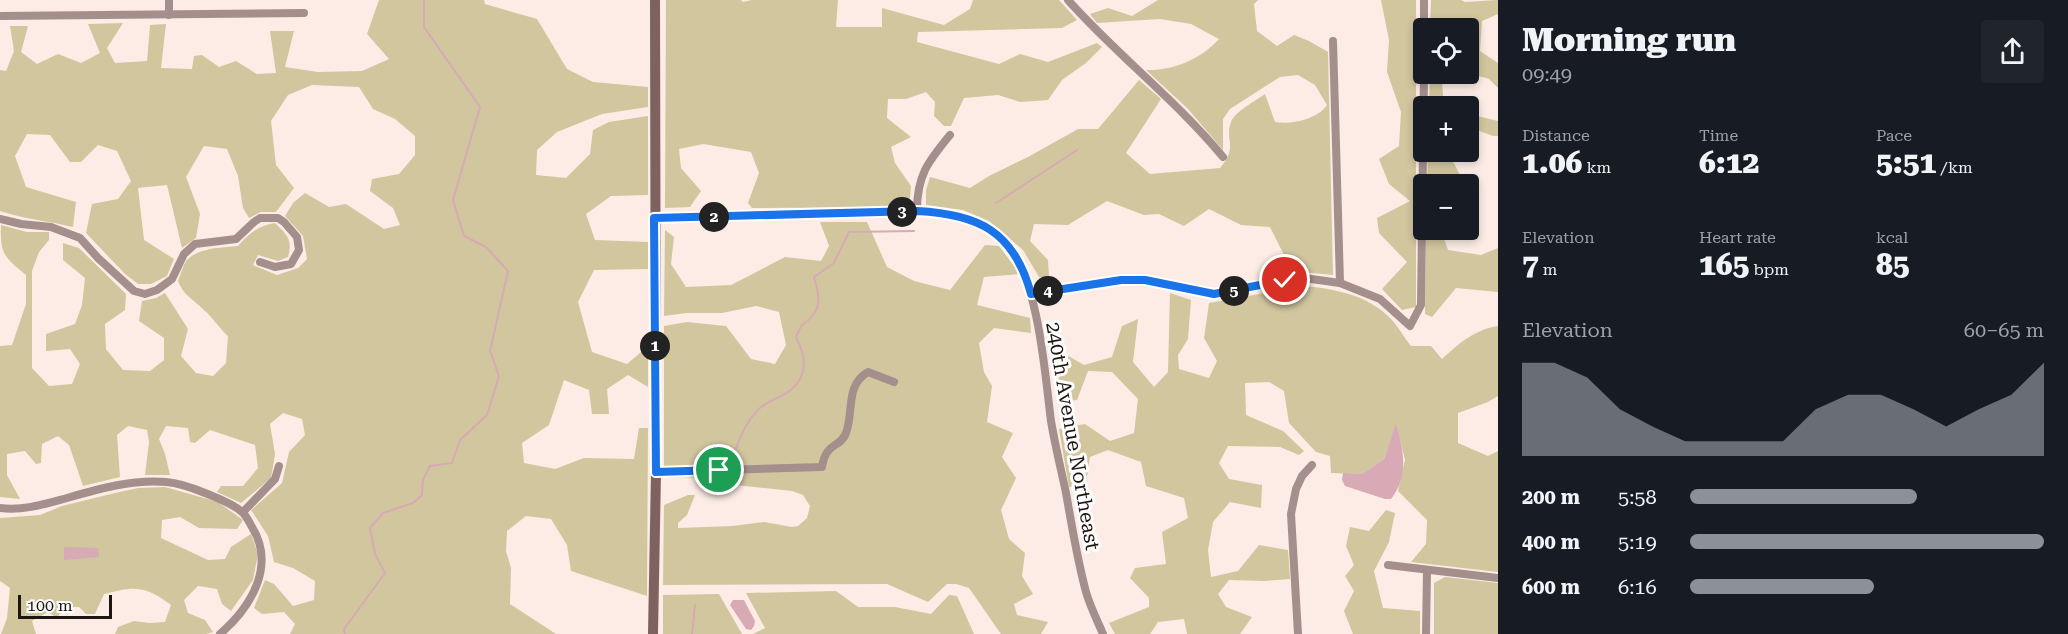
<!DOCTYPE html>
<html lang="en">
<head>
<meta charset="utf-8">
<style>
  :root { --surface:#171b24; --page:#20242c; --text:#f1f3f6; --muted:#9ea1a6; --accent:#8c9099 }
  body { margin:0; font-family:"Roboto Serif",serif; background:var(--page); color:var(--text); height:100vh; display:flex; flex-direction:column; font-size:22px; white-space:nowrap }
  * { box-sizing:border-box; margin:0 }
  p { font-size:20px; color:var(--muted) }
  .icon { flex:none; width:33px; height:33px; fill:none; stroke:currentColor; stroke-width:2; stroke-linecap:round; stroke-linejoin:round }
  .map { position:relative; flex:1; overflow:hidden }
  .sheet { display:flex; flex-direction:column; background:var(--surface); width:570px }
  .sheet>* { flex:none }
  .controls { position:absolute; left:1413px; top:18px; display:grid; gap:12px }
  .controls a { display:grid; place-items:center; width:66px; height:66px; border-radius:6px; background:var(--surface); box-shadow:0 3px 9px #0003; font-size:30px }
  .scale { position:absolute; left:18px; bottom:15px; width:94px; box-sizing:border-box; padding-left:6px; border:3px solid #1d1510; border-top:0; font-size:16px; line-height:21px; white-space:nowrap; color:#1d1510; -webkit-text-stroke:4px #fdfdfd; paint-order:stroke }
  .pin { position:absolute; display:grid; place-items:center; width:51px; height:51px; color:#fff; margin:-26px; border:3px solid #fff; border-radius:50%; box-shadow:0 2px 6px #0007 }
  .km { position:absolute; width:30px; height:30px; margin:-15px; border-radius:50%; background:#222; color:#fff; font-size:16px; line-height:30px; text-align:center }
  .round { display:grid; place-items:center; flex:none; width:63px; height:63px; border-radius:6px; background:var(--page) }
  .summary { display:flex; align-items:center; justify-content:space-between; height:102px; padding:0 24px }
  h1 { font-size:33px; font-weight:800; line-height:45px }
  .metrics { display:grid; grid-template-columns:repeat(3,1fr); gap:9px; height:102px; padding:6px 24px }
  .metrics div { display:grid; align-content:center }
  .metrics b { font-size:30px; font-weight:800 }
  .metrics small { font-size:16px; font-weight:400 }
  .metrics p { font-size:16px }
  .chart { height:168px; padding:12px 24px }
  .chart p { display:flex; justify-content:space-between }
  .chart svg { width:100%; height:108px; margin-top:6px; fill:var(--accent); opacity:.7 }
  ul { padding:0 24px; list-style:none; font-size:20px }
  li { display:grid; grid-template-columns:96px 72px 1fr; align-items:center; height:45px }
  li i { height:15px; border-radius:8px; background:var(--accent) }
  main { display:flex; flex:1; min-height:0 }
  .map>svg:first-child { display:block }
</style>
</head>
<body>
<main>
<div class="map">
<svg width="1498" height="634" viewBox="0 0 1498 634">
  <rect width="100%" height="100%" fill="#fcece5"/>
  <!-- green -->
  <g fill="#d2c69f">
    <path d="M379,0H484L485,4L537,19L567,69L593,82L648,87V107L602,114L557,132L537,150L536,175L566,178L590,154L593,130L609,122L648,116V195L611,196L586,214L595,240L648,242V269L594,270L578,302L592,352L627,364L648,346V387L628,375L607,389L609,414H592L589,390L564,380L549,425L522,443L524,463L555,469L584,458L634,459L639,428H648L647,596L571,571L567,545L551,519L526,516L507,531L506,551L511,568L510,604L556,634H290L295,624L284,612L262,614L254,608L265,580L274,584L293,606L314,600L315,581L293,568L274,562L268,536L251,510L282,483L289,452L305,435L302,419L283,413L270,424L275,454L271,478L241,503L217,492L221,486H243L258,468L255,445L210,430L195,443L190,442L188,428L166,426L159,439L165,454L170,475H145L149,442L147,430L128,426L117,435L120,477L83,486L69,445L58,436L42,444L41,463L36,464L25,451L7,454V475L20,499L0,497V346L12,345L26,304V275C4,257 0,254 1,225L27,232H49V240L39,252L32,271V368L49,386L72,384L80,364L70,349L46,351V334L75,324L82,305L85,278L63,260V243L79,248L126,294L125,310L105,324L106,349L123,370L150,371L164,360V338L139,321L142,301L156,298L165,293L188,329L181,356L196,373L213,376L226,363L228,336C219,328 213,318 204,310C194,300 183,295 178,281C181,274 183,264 188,259C201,247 222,248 238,246C249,233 258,226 275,223C287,235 293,239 288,257L278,261L258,255L253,265L277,275L298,268L307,259L303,236L285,216L293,203L305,193L329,207L346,204L384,229L400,225L393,208L370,191L372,179L399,174L415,155V136L395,119L373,109L359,87L312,85L288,95L271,121L276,165L294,188L276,212H261L249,218L243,208L238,176L227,149L204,146L186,177L200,214L196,238L182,248L167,185L138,188L144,240L174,259L167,276L151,284H138L125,274L86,233L92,204L118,199L131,181L117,151L98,145L81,162H70L50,135L27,134L15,156L26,187L76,202L73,227C48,221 24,219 0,211V70L6,71L14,51L10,26H28L21,52L37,64L58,54L81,63L100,53L88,24L123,23L107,48L115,63L147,61L150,25L166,24L161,68L192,69L194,56L202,55L219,67L236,61L257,74L276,73L270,31H294L285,67L318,72L362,71L389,59L367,34Z"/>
    <polygon points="666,0 741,0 743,2 752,0 838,0 836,27 882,27 882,8 944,25 970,9 973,0 1059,0 1077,20 1062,28 918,32 917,42 999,64 1020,54 1048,62 1097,43 1102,47 1086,63 1062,80 1048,100 1020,102 998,95 964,98 951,126 944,126 934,116 935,102 926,92 906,99 888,99 887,118 911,137 891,147 895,163 911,186 910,198 905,207 752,208 748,203 759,173 751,152 703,144 679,149 681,168 701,191 690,207 665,208"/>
    <path d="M1158,0H1258L1254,4L1257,31L1277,46L1294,35L1309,41L1328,52L1333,275L1292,271L1270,227L1241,225L1209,209L1184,226L1159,214L1144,215L1107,201L1068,225L1034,224L1030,241L1048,260L1049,277H1039L1023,250L989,221L963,210L926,205V190L930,177L970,188L989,176L1028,157L1078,129H1098L1139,80L1161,99L1126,153L1150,174L1220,168C1239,146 1224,140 1231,122C1234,112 1257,100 1265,94L1275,122C1291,125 1318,119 1327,105L1315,85L1298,75L1280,77L1230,109L1223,119V150L1188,109L1146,70C1173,71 1201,59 1219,39L1191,24L1160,19L1097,23L1090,14L1108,8L1132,16Z"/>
    <polygon points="1381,0 1416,0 1416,307 1402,310 1382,289 1407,262 1379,233 1377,218 1410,201 1389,184 1379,159 1399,146 1401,112 1387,72 1389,40"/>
    <polygon points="1431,0 1461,0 1465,2 1498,0 1498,14 1482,21 1480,51 1498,63 1498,88 1489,79 1469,73 1468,28 1430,28"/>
    <polygon points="1430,74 1456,74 1442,83 1444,106 1429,106"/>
    <polygon points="1469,114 1498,121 1498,136 1493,136 1469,127"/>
    <polygon points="1428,152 1453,152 1452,160 1465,184 1427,184"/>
    <polygon points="820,222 867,222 887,267 914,281 950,290 985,245 999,246 1020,274 984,277 977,305 1030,318 1031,333 994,328 979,343 984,372 992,386 987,422 1013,433 1002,457 1016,478 1001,510 1009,539 1025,553 1022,576 1033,594 1014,604 1017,615 1048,622 1041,634 1001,634 969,588 956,584 947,584 928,602 887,584 663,585 664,505 688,495 695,495 687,515 678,523 678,528 732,526 764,522 792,527 798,526 807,518 810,506 803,495 792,491 735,485 718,478 664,477 664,326 687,322 726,326 751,359 775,364 786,345 779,312 756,306 722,313 686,313 664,316 665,230 674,237 671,264 686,287 731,285 785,257 821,261 829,246"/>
    <polygon points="1426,230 1441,230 1448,250 1481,255 1498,248 1498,292 1456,288 1432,317 1425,314"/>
    <path d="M1304,286C1336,289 1368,295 1391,319C1399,327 1404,338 1411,346H1431L1442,359C1458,344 1476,329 1498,326V396L1488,402L1458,413V443L1488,456L1498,451V572L1411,562L1426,544L1427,520L1398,491L1405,460L1396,424L1384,459L1362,474L1331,473L1330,456L1316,452L1289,423L1284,391L1269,382L1245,383L1246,415L1283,431L1304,451L1299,455L1280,447L1228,446L1219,463L1229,479L1262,485L1261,508L1230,502L1213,522L1208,550L1211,577L1238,571L1259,545L1288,550L1290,579L1264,581L1229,580L1218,594L1226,607L1252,617L1240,634H1187L1184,619L1158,622L1150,634H1115L1109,623L1149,607V598L1130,578L1135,568L1166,564L1162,532L1188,518L1184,498L1146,486L1141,462L1108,450L1090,457L1086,484L1069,487L1059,429L1085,424L1110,441L1134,433L1138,399L1112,372L1088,371L1077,400L1062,402L1053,357L1065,354L1084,365L1112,357L1122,326L1138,319L1133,362L1154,387L1168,372L1170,293L1191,300L1188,339L1178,355L1179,369L1209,378L1217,361L1204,338L1209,303Z"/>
    <path d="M165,487L218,502L243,520L237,529L199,528L180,517L162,520L161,538L208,560L225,559L231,547L251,534L258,554L253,580L231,611L222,604L217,589L198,586L184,600L188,613L205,620L213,632L206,634H115L118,627L134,621L149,623L165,622L171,605C145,585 134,586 104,594L95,614H86L79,607H64L57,618L48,612L32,621L36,634H1L7,618L10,588L0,581V518L40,515L62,506L115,493L138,488Z"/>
    <polygon points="1386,510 1395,513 1389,542 1374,571 1383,608 1420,611 1420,634 1353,634 1344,611 1354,591 1345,576 1354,565 1346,546 1350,527 1369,531"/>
    <polygon points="1445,577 1498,583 1498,634 1434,634 1434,583"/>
    <polygon points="836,591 858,607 895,607 931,614 949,595 957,596 974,634 753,634 765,628 746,593"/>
    <polygon points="719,594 742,634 663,634 663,595"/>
  </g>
  <!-- water -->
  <g fill="#d7aab5">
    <path d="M1396,423C1403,450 1410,475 1391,499H1385L1345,486L1342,480L1343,473L1362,474L1384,459Z"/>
    <polygon points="64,547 98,548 99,557 64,560"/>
    <polygon points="733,600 744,600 755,621 754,626 751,630 746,629 730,605"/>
  </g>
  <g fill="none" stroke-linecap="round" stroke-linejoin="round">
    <!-- stream -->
    <g stroke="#d7aab5" stroke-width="2">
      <polyline points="996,203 1077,150"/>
      <path d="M731,462C738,443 744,423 760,408C769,400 783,397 792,389C809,374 805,354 796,337C803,319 806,325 814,314C822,303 817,289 814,277L834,263L849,232L914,231"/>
      <polyline points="345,634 344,629 385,573 375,554 370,528 383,513 413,503 422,495 423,480 430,466 452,463 460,440 487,415 499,376 490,351 508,271 486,247 464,236 453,200 480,107 424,27 424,0"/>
      <polyline points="692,634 695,605"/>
    </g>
    <!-- street -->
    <g stroke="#a48f8d" stroke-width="8">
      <polyline points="169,0 169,15"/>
      <path d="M1068,0C1117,55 1176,100 1223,157"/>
      <polyline points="0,16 304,13"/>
      <polyline points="1424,28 1424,0"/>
      <polyline points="1333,41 1340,283"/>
      <path d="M917,211C917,175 928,162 950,135"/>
      <path d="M654,218L917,211C955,213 985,218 1010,249C1039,285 1045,375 1051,421C1055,445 1061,469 1066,493C1072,526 1077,559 1086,592C1090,606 1097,620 1103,634"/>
      <polyline points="0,219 21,224 51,227 80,238 98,258 134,291 145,294 157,290 172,279 184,254 195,244 236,239 254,222 260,218 278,218 284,222 297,237 299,250 291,264 275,267 260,262"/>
      <polyline points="1031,294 1121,280 1145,280 1214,294 1304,278 1340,283 1380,299 1410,326 1421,305 1424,74"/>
      <path d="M656,472L822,467C826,441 840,449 846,433C854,412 845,385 868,372L894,382"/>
      <path d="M0,508C23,511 45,504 67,498C98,489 133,479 166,482C179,483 193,488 205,493C217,498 232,503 242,512C246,515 249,522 252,527C276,566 251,607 220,634"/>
      <polyline points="243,512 275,479 279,466"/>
      <polyline points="1388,565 1498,578"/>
      <polyline points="1298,634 1291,514 1296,489 1302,476 1312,465"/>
      <polyline points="1426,634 1427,570"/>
    </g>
    <!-- secondary -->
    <polyline stroke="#7e625f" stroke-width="10" points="653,634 656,472 655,0"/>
  </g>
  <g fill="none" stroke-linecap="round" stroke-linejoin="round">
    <!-- route casing -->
    <g stroke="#fff" stroke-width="12">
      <path id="route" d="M719,470L656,472L654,218L917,211C978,214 1014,231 1031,294L1121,280H1145L1214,294L1285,280"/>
    </g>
    <!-- route -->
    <use href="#route" stroke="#1a73e8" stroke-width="8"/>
  </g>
  <g text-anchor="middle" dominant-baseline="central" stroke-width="6" stroke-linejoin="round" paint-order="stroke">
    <!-- street labels -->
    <g font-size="20" fill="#1d1510" stroke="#fdfdfd">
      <text transform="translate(1073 436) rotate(80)">240th Avenue Northeast</text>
    </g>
  </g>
</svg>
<div class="controls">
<a><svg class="icon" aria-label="locate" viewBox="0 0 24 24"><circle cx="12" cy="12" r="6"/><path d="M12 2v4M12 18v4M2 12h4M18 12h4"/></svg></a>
<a>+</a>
<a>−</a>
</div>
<div class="scale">100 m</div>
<div class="pin" style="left:719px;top:470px;background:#1e9e55"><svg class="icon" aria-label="arrive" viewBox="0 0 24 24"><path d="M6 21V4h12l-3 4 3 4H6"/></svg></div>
<div class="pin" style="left:1285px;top:280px;background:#d93025"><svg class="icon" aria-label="check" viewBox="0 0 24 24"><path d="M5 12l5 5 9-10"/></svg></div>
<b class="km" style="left:655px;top:346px">1</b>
<b class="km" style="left:714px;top:217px">2</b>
<b class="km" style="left:902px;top:212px">3</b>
<b class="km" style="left:1048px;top:291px">4</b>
<b class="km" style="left:1234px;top:291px">5</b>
</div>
<section class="sheet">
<div class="summary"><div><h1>Morning run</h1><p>09:49</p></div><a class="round"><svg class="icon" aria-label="share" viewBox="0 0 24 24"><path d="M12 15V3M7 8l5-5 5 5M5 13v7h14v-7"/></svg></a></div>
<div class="metrics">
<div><p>Distance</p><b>1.06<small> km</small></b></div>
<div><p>Time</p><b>6:12</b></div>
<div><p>Pace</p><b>5:51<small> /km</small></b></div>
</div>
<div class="metrics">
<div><p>Elevation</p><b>7<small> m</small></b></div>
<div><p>Heart rate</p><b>165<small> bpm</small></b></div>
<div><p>kcal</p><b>85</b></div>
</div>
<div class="chart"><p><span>Elevation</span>60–65 m</p>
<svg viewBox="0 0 160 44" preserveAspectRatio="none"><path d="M0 44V6L10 6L20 12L30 25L40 32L50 38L60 38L70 38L80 38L90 25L100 19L110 19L120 25L130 32L140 25L150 19L160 6V44z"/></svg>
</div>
<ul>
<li><b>200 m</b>5:58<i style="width:64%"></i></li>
<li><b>400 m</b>5:19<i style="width:100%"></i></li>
<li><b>600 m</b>6:16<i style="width:52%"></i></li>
</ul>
</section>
</main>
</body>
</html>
